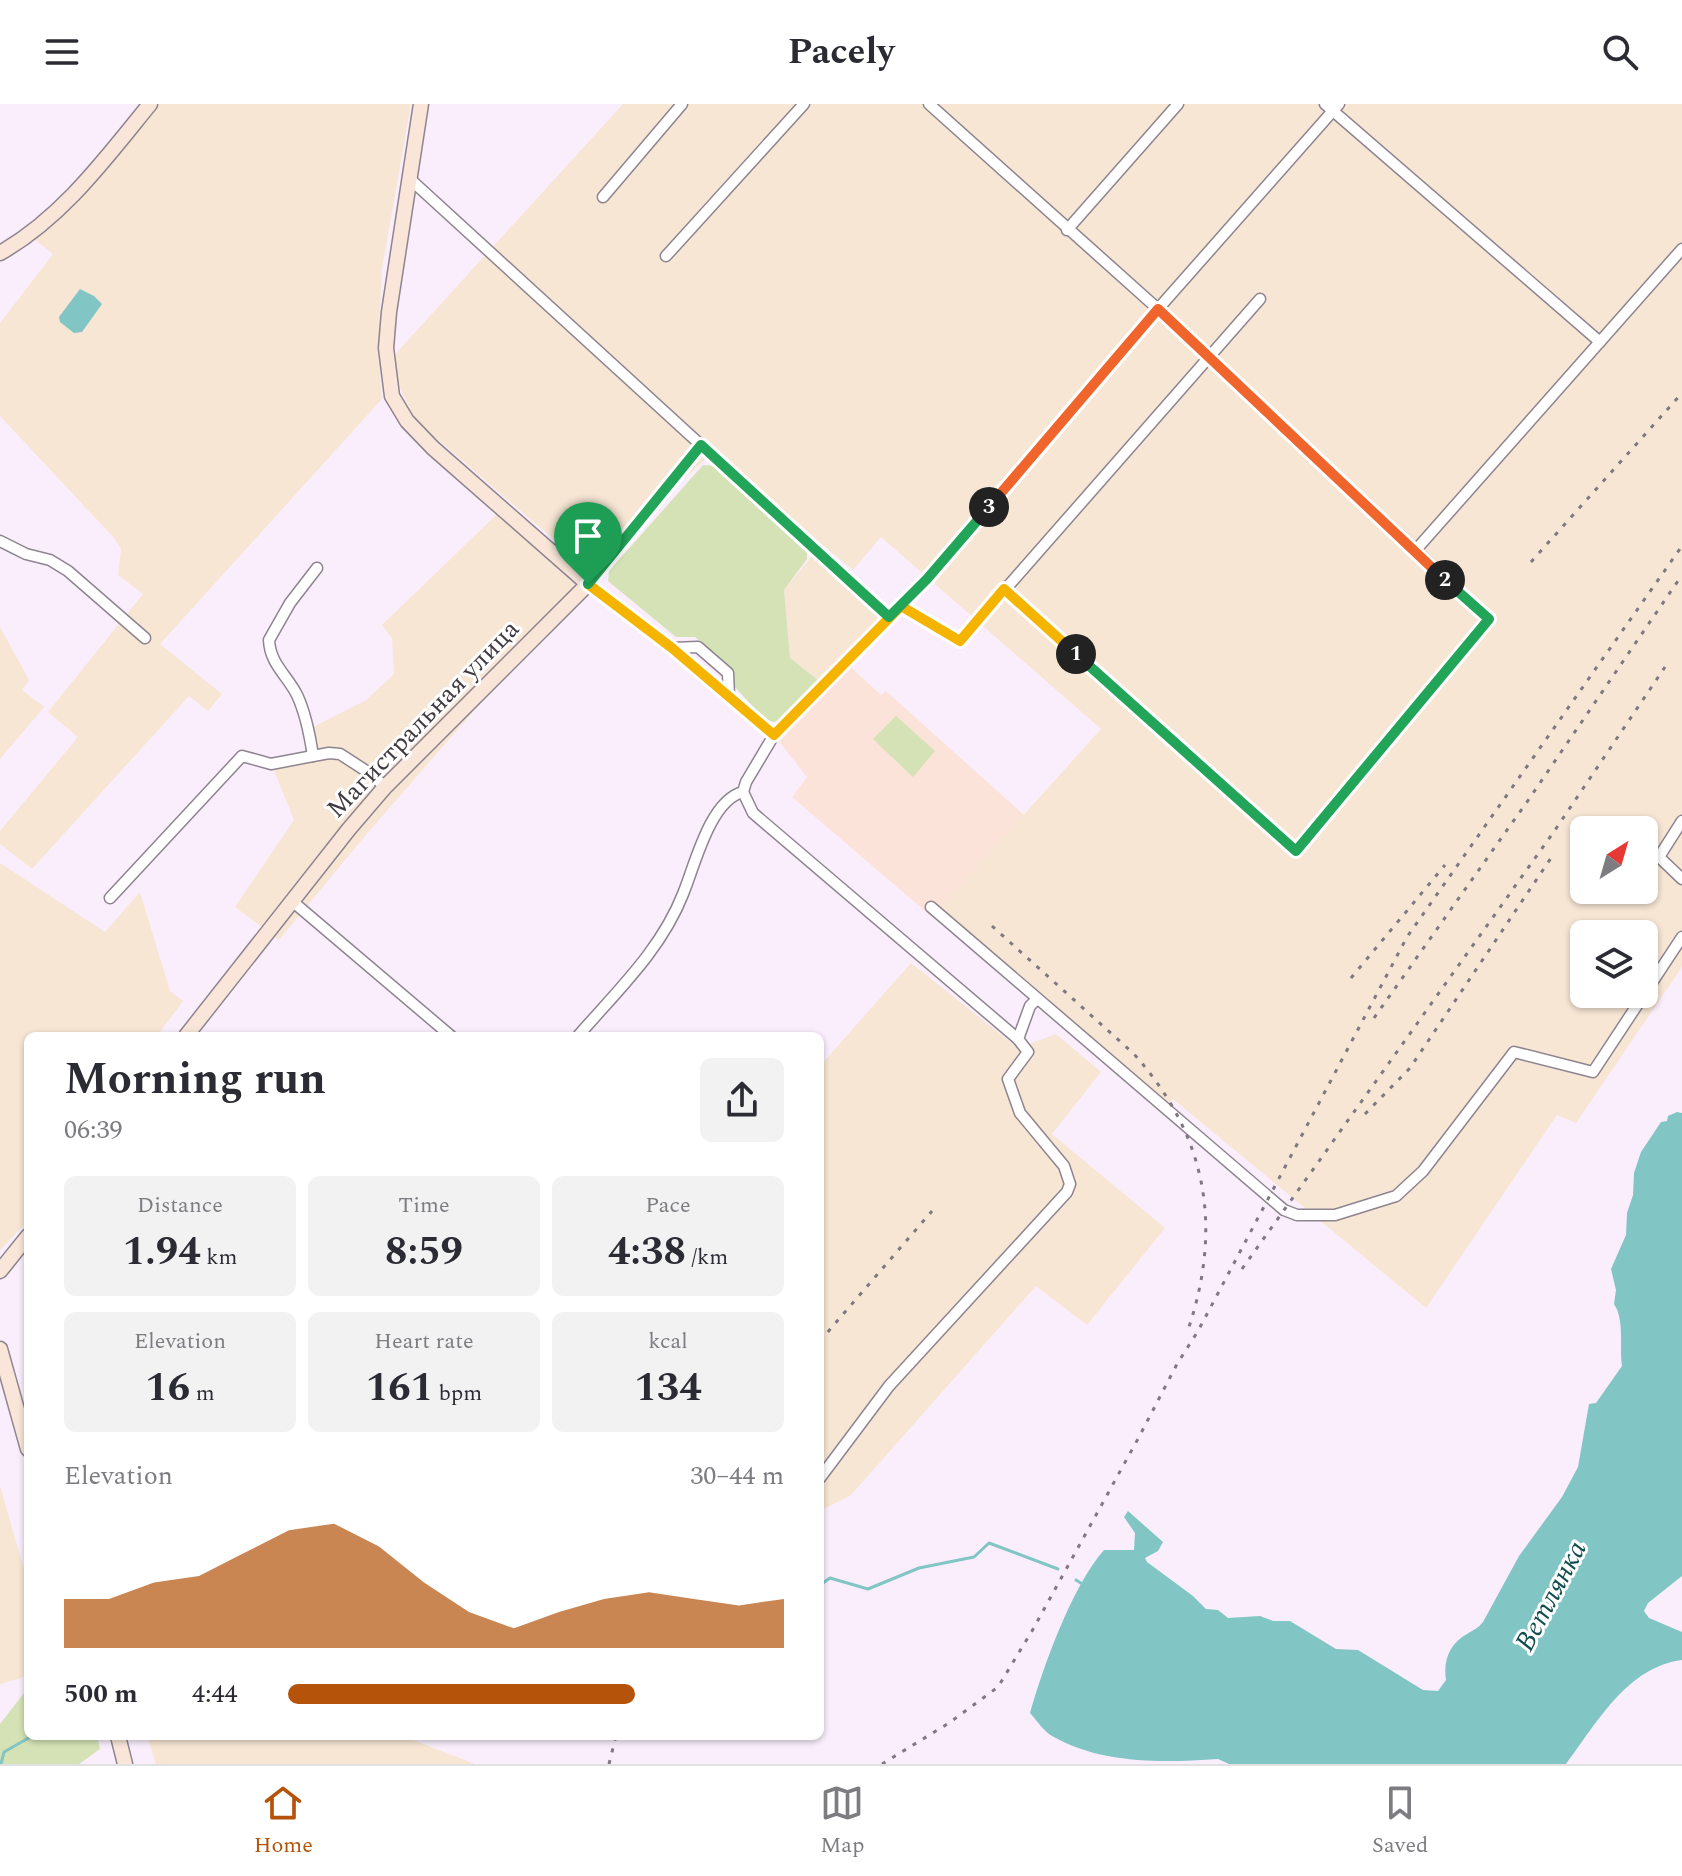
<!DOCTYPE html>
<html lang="en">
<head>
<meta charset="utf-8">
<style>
  :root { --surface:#fff; --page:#f2f2f3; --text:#2b2b33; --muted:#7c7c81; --line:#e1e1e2; --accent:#b45309 }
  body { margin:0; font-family:Spectral,serif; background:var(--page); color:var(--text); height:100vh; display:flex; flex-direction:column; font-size:30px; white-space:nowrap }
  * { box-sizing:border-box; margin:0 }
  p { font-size:26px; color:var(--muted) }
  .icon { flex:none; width:44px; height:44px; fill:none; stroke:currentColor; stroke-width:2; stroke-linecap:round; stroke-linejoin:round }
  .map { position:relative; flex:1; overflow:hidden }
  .details { position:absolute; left:24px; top:928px; width:800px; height:708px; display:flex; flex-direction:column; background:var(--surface); border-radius:12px; box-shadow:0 2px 6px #0004 }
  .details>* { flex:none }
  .needle { width:52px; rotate:37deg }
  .fabs { position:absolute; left:1570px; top:712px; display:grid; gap:16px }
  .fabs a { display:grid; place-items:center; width:88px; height:88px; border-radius:12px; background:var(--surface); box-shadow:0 2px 6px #0004; font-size:40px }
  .pin { position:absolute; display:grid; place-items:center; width:68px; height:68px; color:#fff; margin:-82px -34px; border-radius:50% 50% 50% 0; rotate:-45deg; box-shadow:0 0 8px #0007 }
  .pin .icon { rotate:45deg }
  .km { position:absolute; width:40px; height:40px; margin:-20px; border-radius:50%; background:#222; color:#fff; font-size:22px; line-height:40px; text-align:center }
  .round { display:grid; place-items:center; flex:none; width:84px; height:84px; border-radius:12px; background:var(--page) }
  .head { display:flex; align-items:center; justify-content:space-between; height:136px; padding:0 40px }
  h1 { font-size:44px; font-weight:700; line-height:60px }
  .metrics { display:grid; grid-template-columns:repeat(3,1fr); gap:12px; height:136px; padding:8px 40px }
  .metrics div { display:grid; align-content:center; border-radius:12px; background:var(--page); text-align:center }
  .metrics b { font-size:40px; font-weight:700 }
  .metrics small { font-size:22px; font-weight:400 }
  .metrics p { font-size:22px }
  .chart { height:224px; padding:16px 40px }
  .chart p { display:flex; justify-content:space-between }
  .chart svg { width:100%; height:144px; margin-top:8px; fill:var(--accent); opacity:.7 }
  ul { padding:0 40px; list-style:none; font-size:26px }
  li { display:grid; grid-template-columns:128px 96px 1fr; align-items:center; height:60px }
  li i { height:20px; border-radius:10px; background:var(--accent) }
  header { display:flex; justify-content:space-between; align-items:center; height:104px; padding:0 40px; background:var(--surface); font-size:36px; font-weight:700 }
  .tab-bar { display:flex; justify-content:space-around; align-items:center; height:112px; border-top:2px solid var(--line); background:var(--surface); font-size:22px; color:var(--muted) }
  .tab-bar a { display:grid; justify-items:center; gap:4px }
  .tab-bar .on { color:var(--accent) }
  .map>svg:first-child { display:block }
</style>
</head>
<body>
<header><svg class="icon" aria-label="menu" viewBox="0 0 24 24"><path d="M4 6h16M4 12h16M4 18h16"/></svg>Pacely<svg class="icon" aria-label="search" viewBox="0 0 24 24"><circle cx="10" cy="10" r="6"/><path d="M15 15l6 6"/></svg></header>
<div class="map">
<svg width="1682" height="1660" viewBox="0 0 1682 1660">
  <rect width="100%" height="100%" fill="#faeefc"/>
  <!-- industrial -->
  <g fill="#f7e6d4" fill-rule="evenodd">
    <polygon points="151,0 411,0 382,165 378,246 382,295 160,540 222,590 208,607 189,592 32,765 0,740 0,727 78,633 48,608 143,490 118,471 121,445 115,435 0,312 0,219 53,150 29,131"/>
    <path d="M623,0H1682V863L1576,1019L1557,1011L1426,1204L1173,995L1166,1003L939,805L1101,625L881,433L853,466L785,410L781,413L712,349L587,464L415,316L388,258ZM1584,726H1644V786H1584ZM1584,830H1644V890H1584Z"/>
    <polygon points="498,409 580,485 365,732 279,836 235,803 294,716 271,659 313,652 309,625 366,596 394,570 392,534 382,521"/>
    <polygon points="816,447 889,513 823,580 790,554 784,486"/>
    <polygon points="0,523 29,576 22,586 44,603 0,655"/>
    <polygon points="0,759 105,828 140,788 170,887 183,897 157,932 28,932 28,1117 0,1146"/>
    <polygon points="911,859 1018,944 1056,930 1101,968 1052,1030 1165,1124 1087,1221 1036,1182 851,1391 820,1407 820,962"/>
    <polygon points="0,1382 28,1479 28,1572 0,1580"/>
    <polygon points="147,1632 403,1632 475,1660 156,1660"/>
  </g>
  <!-- medical -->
  <polygon fill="#fbe3d9" points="845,558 881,591 886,587 1024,711 932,813 792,693 807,673 774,631"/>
  <!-- green -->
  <g fill="#d5e2b5">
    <polygon points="703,361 717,362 807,445 807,455 784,486 790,554 823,580 780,618 766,617 734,582 734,567 695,533 676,533 608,477 609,467"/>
    <polygon points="896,612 935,647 913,673 873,635"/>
    <polygon points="28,1584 28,1632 97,1632 100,1645 79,1660 0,1660 0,1620"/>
  </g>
  <!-- water -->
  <g fill="#81c5c5">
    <polygon points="80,185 94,192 102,200 82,228 74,229 60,218 59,213"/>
    <path d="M1677,1008L1682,1009V1472L1648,1499L1644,1507L1649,1514L1682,1528V1556C1627,1563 1597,1619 1566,1660H1229L1218,1655C1162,1659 1101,1660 1052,1632C1044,1627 1037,1617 1030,1609C1043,1563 1072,1482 1104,1446H1134L1135,1429L1124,1413L1128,1407L1163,1438L1158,1447L1145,1454L1147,1458L1193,1492L1206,1505L1218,1506L1228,1514L1260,1512L1273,1517H1290L1336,1545L1358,1546L1423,1586L1438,1587L1446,1576C1443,1557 1449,1540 1467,1530C1475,1525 1477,1525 1483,1518L1519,1452L1562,1393L1578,1363L1589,1300L1596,1299L1622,1262C1619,1243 1625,1216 1614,1200L1616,1186L1611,1165L1626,1131L1627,1109L1633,1091L1634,1069L1641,1048L1661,1018L1667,1017L1668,1012Z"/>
  </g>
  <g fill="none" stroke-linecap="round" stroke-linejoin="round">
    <!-- stream -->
    <g stroke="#81c5c5" stroke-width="3">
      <polyline points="1076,1476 1084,1481"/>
      <polyline points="820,1481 830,1474 868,1485 919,1464 974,1453 989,1439 1058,1465"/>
      <polyline points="1,1660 4,1648 32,1632"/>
    </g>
    <!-- street casing -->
    <g stroke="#8e8490" stroke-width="13">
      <g id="street">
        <polyline points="929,0 1158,205 1489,515 1296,747 1004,485"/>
        <polyline points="1325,0 1600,238"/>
        <polyline points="410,75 889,513"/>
        <polyline points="603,93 682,0"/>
        <polyline points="1067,126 1178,0"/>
        <polyline points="666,152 804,0"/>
        <polyline points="701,341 588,480 672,544 774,631"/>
        <polyline points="0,437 26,450 50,456 68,467 145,534"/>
        <polyline points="1414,448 1682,145"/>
        <polyline points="901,502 927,475 1158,205 1339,0"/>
        <polyline points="672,544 698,543 728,569 729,593"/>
        <path d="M313,652C310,632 306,610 297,591C287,571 270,560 269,536L290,499L317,464"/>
        <polyline points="1682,717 1659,753 1682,775"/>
        <polyline points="110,794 242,652 271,660 329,649 340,650 371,670 385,683"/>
        <polyline points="292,797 451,932"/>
        <polyline points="931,803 1284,1106 1297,1111 1335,1111 1396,1092 1423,1067 1514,948 1593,968 1682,833"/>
        <path d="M578,932C617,887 661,846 683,790C695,761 710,696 743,688"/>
        <polyline points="1018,935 753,709 743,688 746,678 774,631 901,502 960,537 1260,195"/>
        <polyline points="820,1374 889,1282 1067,1088 1070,1080 1064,1062 1020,1009 1008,975 1028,948 1018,935 1030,902 1036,896"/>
      </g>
    </g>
    <!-- secondary casing -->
    <g stroke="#8e8490" stroke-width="17">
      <g id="secondary">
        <path d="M0,149C62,114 106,54 150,0"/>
        <polyline points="186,932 349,725 385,683 588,480 433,344 407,317 392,292 386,244 389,208 421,0"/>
        <polyline points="0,1167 28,1132"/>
        <polyline points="0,1245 28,1345"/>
        <polyline points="118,1632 125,1660"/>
      </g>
    </g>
    <!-- street -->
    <use href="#street" stroke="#fff" stroke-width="10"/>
    <!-- secondary -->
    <use href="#secondary" stroke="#f9e6d9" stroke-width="14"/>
    <!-- rail -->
    <g stroke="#7f7880" stroke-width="3" stroke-dasharray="4 8" stroke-linecap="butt">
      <polyline points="1531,458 1682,289"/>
      <path d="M992,822L1134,950C1207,1032 1223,1122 1188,1226"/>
      <polyline points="1351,874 1445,761"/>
      <polyline points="1374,914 1529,695 1682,471"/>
      <polyline points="1365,1010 1410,964 1553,751"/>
      <polyline points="1242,1165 1553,729 1665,563"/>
      <polyline points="820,1237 932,1107"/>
      <polyline points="609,1660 616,1632"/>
      <polyline points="882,1660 949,1619 998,1583 1032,1527 1139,1333 1177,1260 1198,1227 1407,833 1682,442"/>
    </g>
  </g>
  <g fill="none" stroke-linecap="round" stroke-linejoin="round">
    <!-- split-1 casing -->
    <g stroke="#fff" stroke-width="16">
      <polyline id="split-1" points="588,480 672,544 774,631 901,502 960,537 1004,485 1076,550"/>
    </g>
    <!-- split-2 casing -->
    <g stroke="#fff" stroke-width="16">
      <polyline id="split-2" points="1076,550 1296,747 1489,515 1445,476"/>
    </g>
    <!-- split-3 casing -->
    <g stroke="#fff" stroke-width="16">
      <polyline id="split-3" points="989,403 1158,205 1445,476"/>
    </g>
    <!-- split-4 casing -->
    <g stroke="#fff" stroke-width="16">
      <polyline id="split-4" points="588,480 701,341 889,513 927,475 989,403"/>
    </g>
    <!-- split-1 -->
    <use href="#split-1" stroke="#f5b400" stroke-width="10"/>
    <!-- split-2 -->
    <use href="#split-2" stroke="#22a559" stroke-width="10"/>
    <!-- split-3 -->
    <use href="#split-3" stroke="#f0652b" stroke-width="10"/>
    <!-- split-4 -->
    <use href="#split-4" stroke="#22a559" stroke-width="10"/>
  </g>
  <g text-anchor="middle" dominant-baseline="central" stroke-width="6" stroke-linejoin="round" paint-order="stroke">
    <!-- street labels -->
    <g font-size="26" fill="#403b40" stroke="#fff">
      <text transform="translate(423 615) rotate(-46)">Магистральная улица</text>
    </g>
    <!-- water labels -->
    <g font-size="28" font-style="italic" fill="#114d4e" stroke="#fff">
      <text transform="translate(1551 1492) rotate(-62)">Ветлянка</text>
    </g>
  </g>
</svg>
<div class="fabs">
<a><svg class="needle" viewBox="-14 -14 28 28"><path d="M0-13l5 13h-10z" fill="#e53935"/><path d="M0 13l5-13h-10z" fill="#7c7c81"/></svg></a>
<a><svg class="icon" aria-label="layers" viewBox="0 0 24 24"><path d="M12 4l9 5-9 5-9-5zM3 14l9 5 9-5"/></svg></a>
</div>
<div class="pin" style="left:588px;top:480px;background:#1e9e55"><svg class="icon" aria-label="arrive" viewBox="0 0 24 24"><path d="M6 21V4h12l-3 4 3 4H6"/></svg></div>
<b class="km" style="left:1076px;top:550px">1</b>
<b class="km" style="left:1445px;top:476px">2</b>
<b class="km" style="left:989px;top:403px">3</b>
<section class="details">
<div class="head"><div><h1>Morning run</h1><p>06:39</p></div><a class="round"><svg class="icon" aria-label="share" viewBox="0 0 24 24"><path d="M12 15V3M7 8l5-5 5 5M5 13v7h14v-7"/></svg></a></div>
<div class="metrics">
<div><p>Distance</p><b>1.94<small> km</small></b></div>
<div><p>Time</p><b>8:59</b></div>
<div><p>Pace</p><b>4:38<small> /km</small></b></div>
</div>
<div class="metrics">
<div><p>Elevation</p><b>16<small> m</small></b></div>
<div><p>Heart rate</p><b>161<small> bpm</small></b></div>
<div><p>kcal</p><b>134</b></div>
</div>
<div class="chart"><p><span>Elevation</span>30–44 m</p>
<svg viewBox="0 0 160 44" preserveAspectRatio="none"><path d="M0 44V29L10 29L20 24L30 22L40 15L50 8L60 6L70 13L80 24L90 33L100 38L110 33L120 29L130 27L140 29L150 31L160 29V44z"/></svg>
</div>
<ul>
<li><b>500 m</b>4:44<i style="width:70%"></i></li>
</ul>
</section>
</div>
<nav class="tab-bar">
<a class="on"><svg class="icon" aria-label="home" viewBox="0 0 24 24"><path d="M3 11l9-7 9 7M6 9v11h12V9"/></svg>Home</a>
<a><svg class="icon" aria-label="map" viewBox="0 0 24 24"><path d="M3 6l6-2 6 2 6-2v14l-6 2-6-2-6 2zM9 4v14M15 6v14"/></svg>Map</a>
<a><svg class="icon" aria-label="saved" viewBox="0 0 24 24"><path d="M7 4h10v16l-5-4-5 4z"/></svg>Saved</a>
</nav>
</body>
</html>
